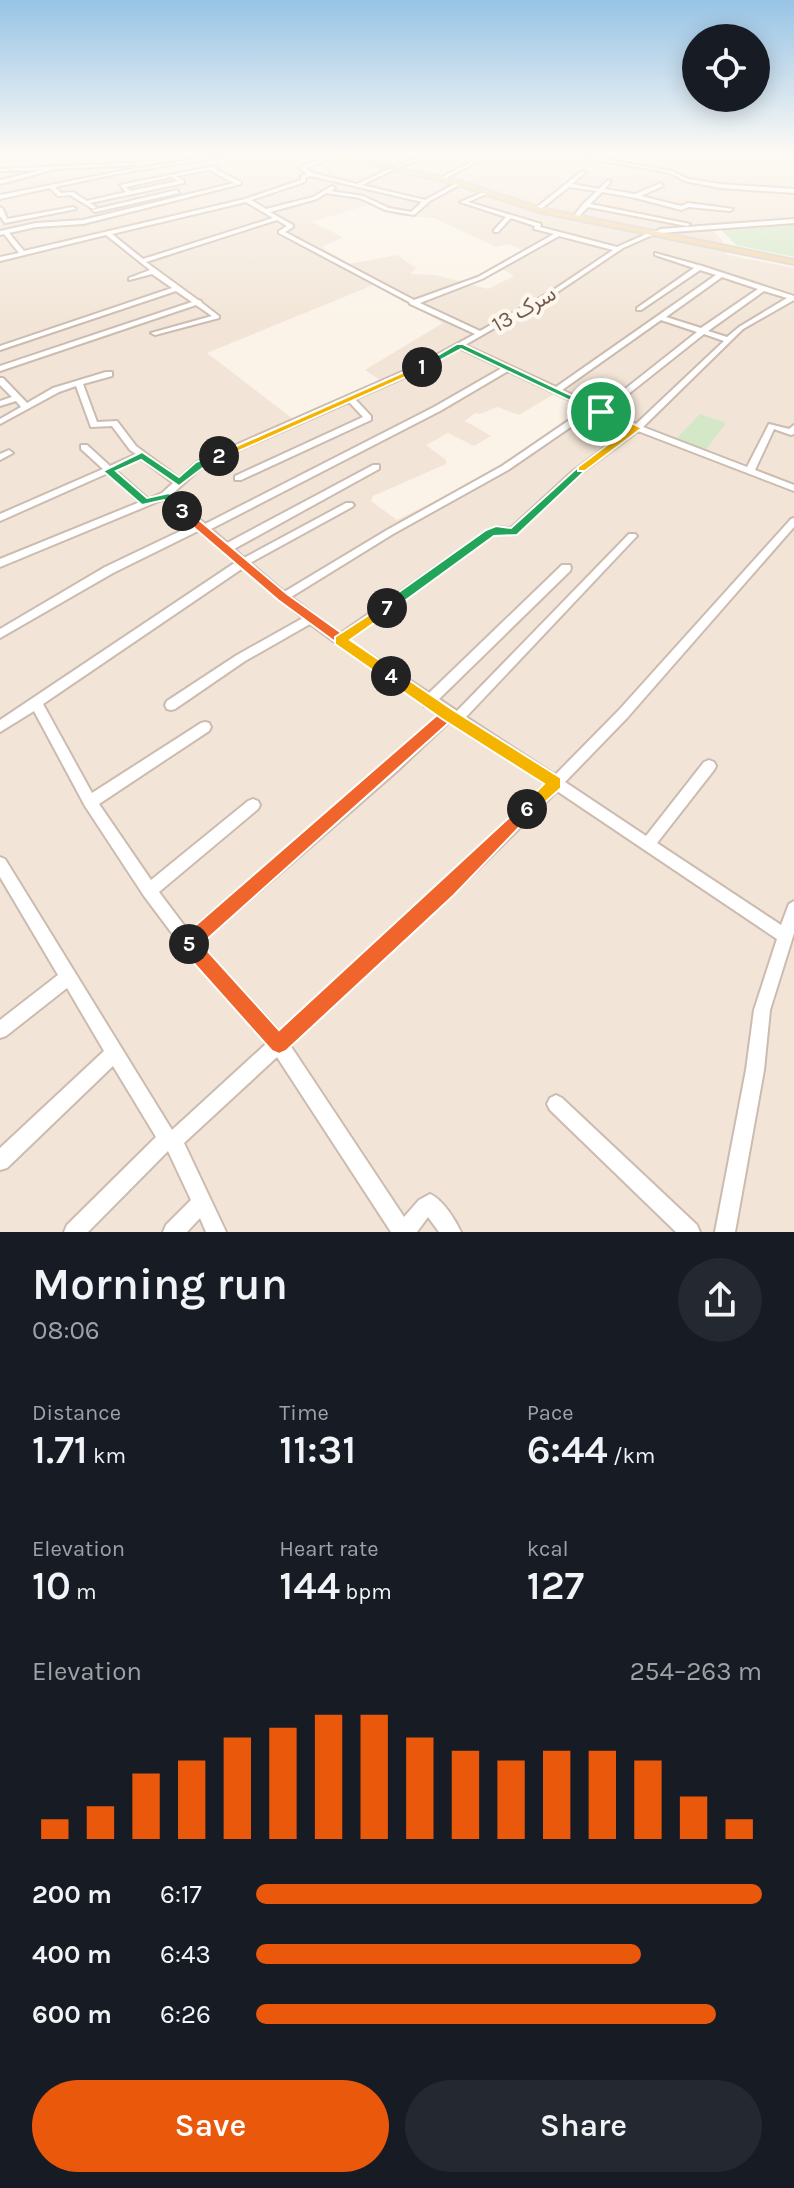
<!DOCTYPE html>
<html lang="en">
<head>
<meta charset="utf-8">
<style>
  :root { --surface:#171b24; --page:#242831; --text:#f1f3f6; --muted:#9ea1a6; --accent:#ea580c }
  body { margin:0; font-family:Karla,"Noto Sans Arabic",sans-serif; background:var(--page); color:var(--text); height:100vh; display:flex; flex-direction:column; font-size:30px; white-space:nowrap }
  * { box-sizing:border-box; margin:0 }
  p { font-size:26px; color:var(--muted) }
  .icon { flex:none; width:44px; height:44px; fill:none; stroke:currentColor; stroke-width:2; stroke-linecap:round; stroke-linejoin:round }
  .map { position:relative; height:1232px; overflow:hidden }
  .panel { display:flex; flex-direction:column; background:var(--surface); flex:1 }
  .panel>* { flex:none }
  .buttons { position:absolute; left:682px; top:24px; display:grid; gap:16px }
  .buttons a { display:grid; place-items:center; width:88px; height:88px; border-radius:50%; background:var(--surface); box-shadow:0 4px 20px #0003; font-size:40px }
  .pin { position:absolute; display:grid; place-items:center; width:68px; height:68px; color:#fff; margin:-34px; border:4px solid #fff; border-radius:50%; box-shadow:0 2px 8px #0007 }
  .km { position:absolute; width:40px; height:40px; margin:-20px; border-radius:50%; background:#222; color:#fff; font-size:22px; line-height:40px; text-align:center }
  .round { display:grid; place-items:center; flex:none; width:84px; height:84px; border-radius:42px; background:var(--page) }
  .headline { display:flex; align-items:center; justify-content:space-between; height:136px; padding:0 32px }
  h1 { font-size:44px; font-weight:600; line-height:60px }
  .metrics { display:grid; grid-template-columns:repeat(3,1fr); gap:12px; height:136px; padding:8px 32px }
  .metrics div { display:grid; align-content:center }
  .metrics b { font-size:40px; font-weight:600 }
  .metrics small { font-size:22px; font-weight:400 }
  .metrics p { font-size:22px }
  .chart { height:224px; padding:16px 32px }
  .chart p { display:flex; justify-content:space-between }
  .chart svg { width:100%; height:144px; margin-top:8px; stroke:var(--accent); stroke-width:6 }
  .action { display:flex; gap:16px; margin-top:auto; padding:16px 32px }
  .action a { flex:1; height:92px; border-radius:48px; background:var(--accent); color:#fff; font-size:32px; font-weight:600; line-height:92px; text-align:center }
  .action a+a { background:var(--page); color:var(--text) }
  ul { padding:0 32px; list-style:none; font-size:26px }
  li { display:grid; grid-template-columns:128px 96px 1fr; align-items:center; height:60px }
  li i { height:20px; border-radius:10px; background:var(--accent) }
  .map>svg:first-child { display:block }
</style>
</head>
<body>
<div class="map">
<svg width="794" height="1232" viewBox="0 0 794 1232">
  <rect width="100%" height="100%" fill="#fbf3e8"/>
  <!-- residential -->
  <path fill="#f2e5d7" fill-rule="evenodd" d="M0,154H794V219L707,225L722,240L727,255L794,268V1232H0ZM368,205L400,216L434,218L496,247L507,244L526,251L499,267L514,276L488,289L436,275L410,274L416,268L397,255L349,264L322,247L343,237L312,222ZM373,285L443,323L365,370L383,382L293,419L207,353ZM559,391L591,409L483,477L397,520L371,501L373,496L446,464V460L426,445L448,433L474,446L491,436L465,421L475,413L480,414L497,407L519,415Z"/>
  <!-- green -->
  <g fill="#d4e7c7">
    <polygon points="794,223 794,257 736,245 719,228"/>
    <polygon points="700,414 726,423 704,452 675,440"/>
  </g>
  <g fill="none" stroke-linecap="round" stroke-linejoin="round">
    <!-- minor casing -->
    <g stroke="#ccbbaf" stroke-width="4">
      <g id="minor">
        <path d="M226,154H237L116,174L55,187L61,193L73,192L87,201L126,192L120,185L215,166L217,167L215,169L241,182V184L83,224L36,227L9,233L24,251L245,199L301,180V176L307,174L300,169V167L327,157L320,154H327L334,157L306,168L313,173L357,184L393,167L431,154H437L397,168L362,185L425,200L458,182L463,183L430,201L414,215L385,210L360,198L326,193L317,199L270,212L293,225V227L285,232L414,300L478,277L554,234L534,229L535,226L511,218L498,232H494V230L506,217L460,202L484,192L489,193L468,202L541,224L540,227L617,247L653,231H657V233L623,248L556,293L465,345L556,387L716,275L700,270L641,310H637V308L694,268L655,255V253L702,266L794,296V300L743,329L643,427L747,467L769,424L789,429L794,425V434L791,435L774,429L755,470L794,485V491L638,431L579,475L516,534L497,533L493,535L348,640L429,693L562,565H570L571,568L570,571L439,699L457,711L629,534H635L637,536L635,538L466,717L555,775L619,710L791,519L794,518V527L627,718L565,782L646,836L704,762L709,760L714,762L716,766L714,770L657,843L781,925L789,904L794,901V933L770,1010L764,1070L735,1232H715L746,1070L754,1010L777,939L557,791L453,894L290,1045L404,1217L419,1200L430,1194C443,1200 455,1219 461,1232H439L428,1217L417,1232H391L277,1057L184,1143L226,1232H206L200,1218L187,1232H163L166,1225L191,1200L168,1151L88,1232H64L67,1225L156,1137L113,1066L7,1168L0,1170V1148L104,1051L67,988L6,1036L0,1038V1020L58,975L0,877V857L5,859L172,1130L267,1043L183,948L144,896L85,806L34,711L0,732V720L236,562L201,532L198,531L113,573L0,638V629L105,567L193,525L164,499L0,567V559L140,502L108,473L0,521V514L103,469L81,449V445H87L110,466L136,454L130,450L112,426L91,427L76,386L59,392L0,424V419L21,407L16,401L0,406V401L12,397L0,385V378H3L27,403L53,388L106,372H112V376L83,384L97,422L117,421L136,446L179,478L197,462L420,364L475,334L410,304L409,302L279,233V231L287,226L277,220L146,262L198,300L201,301L202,303L219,316V318L155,335L151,333L212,316L196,305L0,371V366L192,302L176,291L0,350V346L172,288L152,274L129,280V278L150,270L106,235L0,261V257L19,253L4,234L0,235V231L36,223L83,220L234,183L209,170L176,176L184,181V183L90,203L96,207L93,209L70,195L58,196L50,188L0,199V195L116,172ZM311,176L422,202L411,212L389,208L363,196L331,191L335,188L332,186L313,197L266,209L251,200L305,182V178ZM171,177L178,181L130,191L126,187ZM246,202L273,218L143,259L112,234ZM559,236L613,250L552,291L480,331L420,303L482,279ZM722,277L758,289L701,328L666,317ZM764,291L787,298L739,327L727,337L708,331ZM661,320L697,332L601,408L562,390ZM704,334L724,341L636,424L607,411ZM459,348L502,368L434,407L205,524L171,495L203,466L349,402L363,417L235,476V480H241L371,420V416L355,399L426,368ZM508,371L587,408L502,466L387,530L284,592L250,563L352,507L354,505L352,503H346L244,558L234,549L379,469V465H373L227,543L211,529L440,411ZM594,411L631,428L573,471L511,528L496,527L487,531L340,634L291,597L393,534L508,470ZM141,459L173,483L162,493L148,499L115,470ZM243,568L303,618L237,655L167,701L165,705L167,709L171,710L175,709L245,661L310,624L336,643L422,701L424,706H430L441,714L386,764L189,932L159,892L258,809L260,805L258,801L253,799L248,801L151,880L99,804L209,731L211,727L209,723L205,722L201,723L92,793L43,704ZM450,721L452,724L457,725L546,784L443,884L280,1032L199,944L396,772Z"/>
        <polygon points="574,154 671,171 688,179 720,184 794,189 794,193 720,188 685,181 670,173 576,156"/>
        <polygon points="480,157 484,158 446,178 442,177"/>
        <polygon points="132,163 134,165 56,169 0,184 0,180 42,170 0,171 0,169"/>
        <polygon points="582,171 586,172 572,184 599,189 608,180 611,182 604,189 635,194 661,183 663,186 641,196 681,206 688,203 733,209 730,211 689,207 681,210 636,198 602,192 590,204 690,224 687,226 588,207 577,218 574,216 583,204 597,191 569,187 541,209 537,209 537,207"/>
        <polygon points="177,190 179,193 95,212 92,210"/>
        <polygon points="0,207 3,209 7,219 73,207 76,209 5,223 0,216"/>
        <polygon points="794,219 794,223 660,233 657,231 660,229"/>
        <polygon points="9,450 13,453 0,460 0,454"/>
        <polygon points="556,1095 562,1098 697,1225 700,1232 676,1232 550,1110 547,1104 550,1098"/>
      </g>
    </g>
    <!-- major casing -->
    <g stroke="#d8d1cd" stroke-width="4">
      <polygon id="major" points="325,154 336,154 462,182 541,208 794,260 794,264 539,212 458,185"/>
    </g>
    <!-- minor -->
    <use href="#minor" fill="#fff" fill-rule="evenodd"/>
    <!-- major -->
    <use href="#major" fill="#f3d6a6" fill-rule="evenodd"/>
  </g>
  <!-- sky -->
  <linearGradient id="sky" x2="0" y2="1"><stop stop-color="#97c4e6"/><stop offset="0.47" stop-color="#fdfaf5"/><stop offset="1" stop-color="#fdfaf5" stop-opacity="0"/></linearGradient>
  <rect width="794" height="326" fill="url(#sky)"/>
  <!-- split-1 -->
  <polygon fill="#22a559" stroke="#fff" stroke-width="2" points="457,344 463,344 606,412 598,414 461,349 426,368 418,367"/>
  <!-- split-2 -->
  <polygon fill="#f5b400" stroke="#fff" stroke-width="2" points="422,364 426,368 223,458 214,456"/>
  <!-- split-3 -->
  <polygon fill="#22a559" stroke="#fff" stroke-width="2" points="142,452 179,477 196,462 219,453 224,456 204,467 179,486 141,460 116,471 147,498 169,493 187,511 182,515 164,500 142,505 103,471"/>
  <!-- split-4 -->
  <polygon fill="#f0652b" stroke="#fff" stroke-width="2" points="178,509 186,509 287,594 396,672 396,680 387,680 278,600 178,514"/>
  <!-- split-5 -->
  <polygon fill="#f0652b" stroke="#fff" stroke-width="2" points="391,670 453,710 453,719 195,950 189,953 182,950 179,944 182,937 437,715 387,680 384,676"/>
  <!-- split-6 -->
  <polygon fill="#f0652b" stroke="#fff" stroke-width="2" points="527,801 532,804 532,814 454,895 286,1051 279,1054 272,1051 182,950 179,944 182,937 189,934 195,937 279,1030"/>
  <!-- split-7 -->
  <polygon fill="#f5b400" stroke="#fff" stroke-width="2" points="387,603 391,604 391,611 350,640 453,710 561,778 561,788 532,814 521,814 519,809 544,784 442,719 335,644 335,637"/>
  <!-- split-8 -->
  <polygon fill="#22a559" stroke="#fff" stroke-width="2" points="578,467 587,469 517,535 494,536 391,611 382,611 382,604 486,530 496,526 511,528"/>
  <!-- split-9 -->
  <polygon fill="#f5b400" stroke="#fff" stroke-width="2" points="598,410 604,410 642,428 585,471 578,471 578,467 630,428 598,414"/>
  <g text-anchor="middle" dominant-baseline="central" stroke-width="8" stroke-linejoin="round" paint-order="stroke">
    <!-- far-street labels -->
    <g font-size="22" fill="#725b4e" stroke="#fdf7ee">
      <text transform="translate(524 309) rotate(-30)">سرک 13</text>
    </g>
  </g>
</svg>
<div class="buttons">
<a><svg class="icon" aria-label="locate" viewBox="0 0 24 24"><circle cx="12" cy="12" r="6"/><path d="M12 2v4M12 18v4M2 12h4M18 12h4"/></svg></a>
</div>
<div class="pin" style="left:601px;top:412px;background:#1e9e55"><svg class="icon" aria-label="arrive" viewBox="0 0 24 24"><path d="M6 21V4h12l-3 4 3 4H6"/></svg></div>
<b class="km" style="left:422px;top:367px">1</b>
<b class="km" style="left:219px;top:456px">2</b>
<b class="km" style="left:182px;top:511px">3</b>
<b class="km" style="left:391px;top:676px">4</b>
<b class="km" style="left:189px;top:944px">5</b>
<b class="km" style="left:527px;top:809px">6</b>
<b class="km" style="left:387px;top:608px">7</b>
</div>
<section class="panel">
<div class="headline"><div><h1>Morning run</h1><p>08:06</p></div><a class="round"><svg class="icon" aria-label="share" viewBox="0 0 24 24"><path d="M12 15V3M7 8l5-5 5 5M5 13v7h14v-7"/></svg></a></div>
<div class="metrics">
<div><p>Distance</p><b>1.71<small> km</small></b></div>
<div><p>Time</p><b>11:31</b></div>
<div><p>Pace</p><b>6:44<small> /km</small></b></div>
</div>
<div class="metrics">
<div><p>Elevation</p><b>10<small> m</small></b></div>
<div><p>Heart rate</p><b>144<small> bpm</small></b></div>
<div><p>kcal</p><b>127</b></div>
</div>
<div class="chart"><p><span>Elevation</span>254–263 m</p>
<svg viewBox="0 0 160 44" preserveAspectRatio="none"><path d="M5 44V38M15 44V34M25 44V24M35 44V20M45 44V13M55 44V10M65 44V6M75 44V6M85 44V13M95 44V17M105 44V20M115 44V17M125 44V17M135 44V20M145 44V31M155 44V38"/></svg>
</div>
<ul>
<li><b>200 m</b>6:17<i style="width:100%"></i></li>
<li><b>400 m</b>6:43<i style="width:76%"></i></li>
<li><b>600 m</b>6:26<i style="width:91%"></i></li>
</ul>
<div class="action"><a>Save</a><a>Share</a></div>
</section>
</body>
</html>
